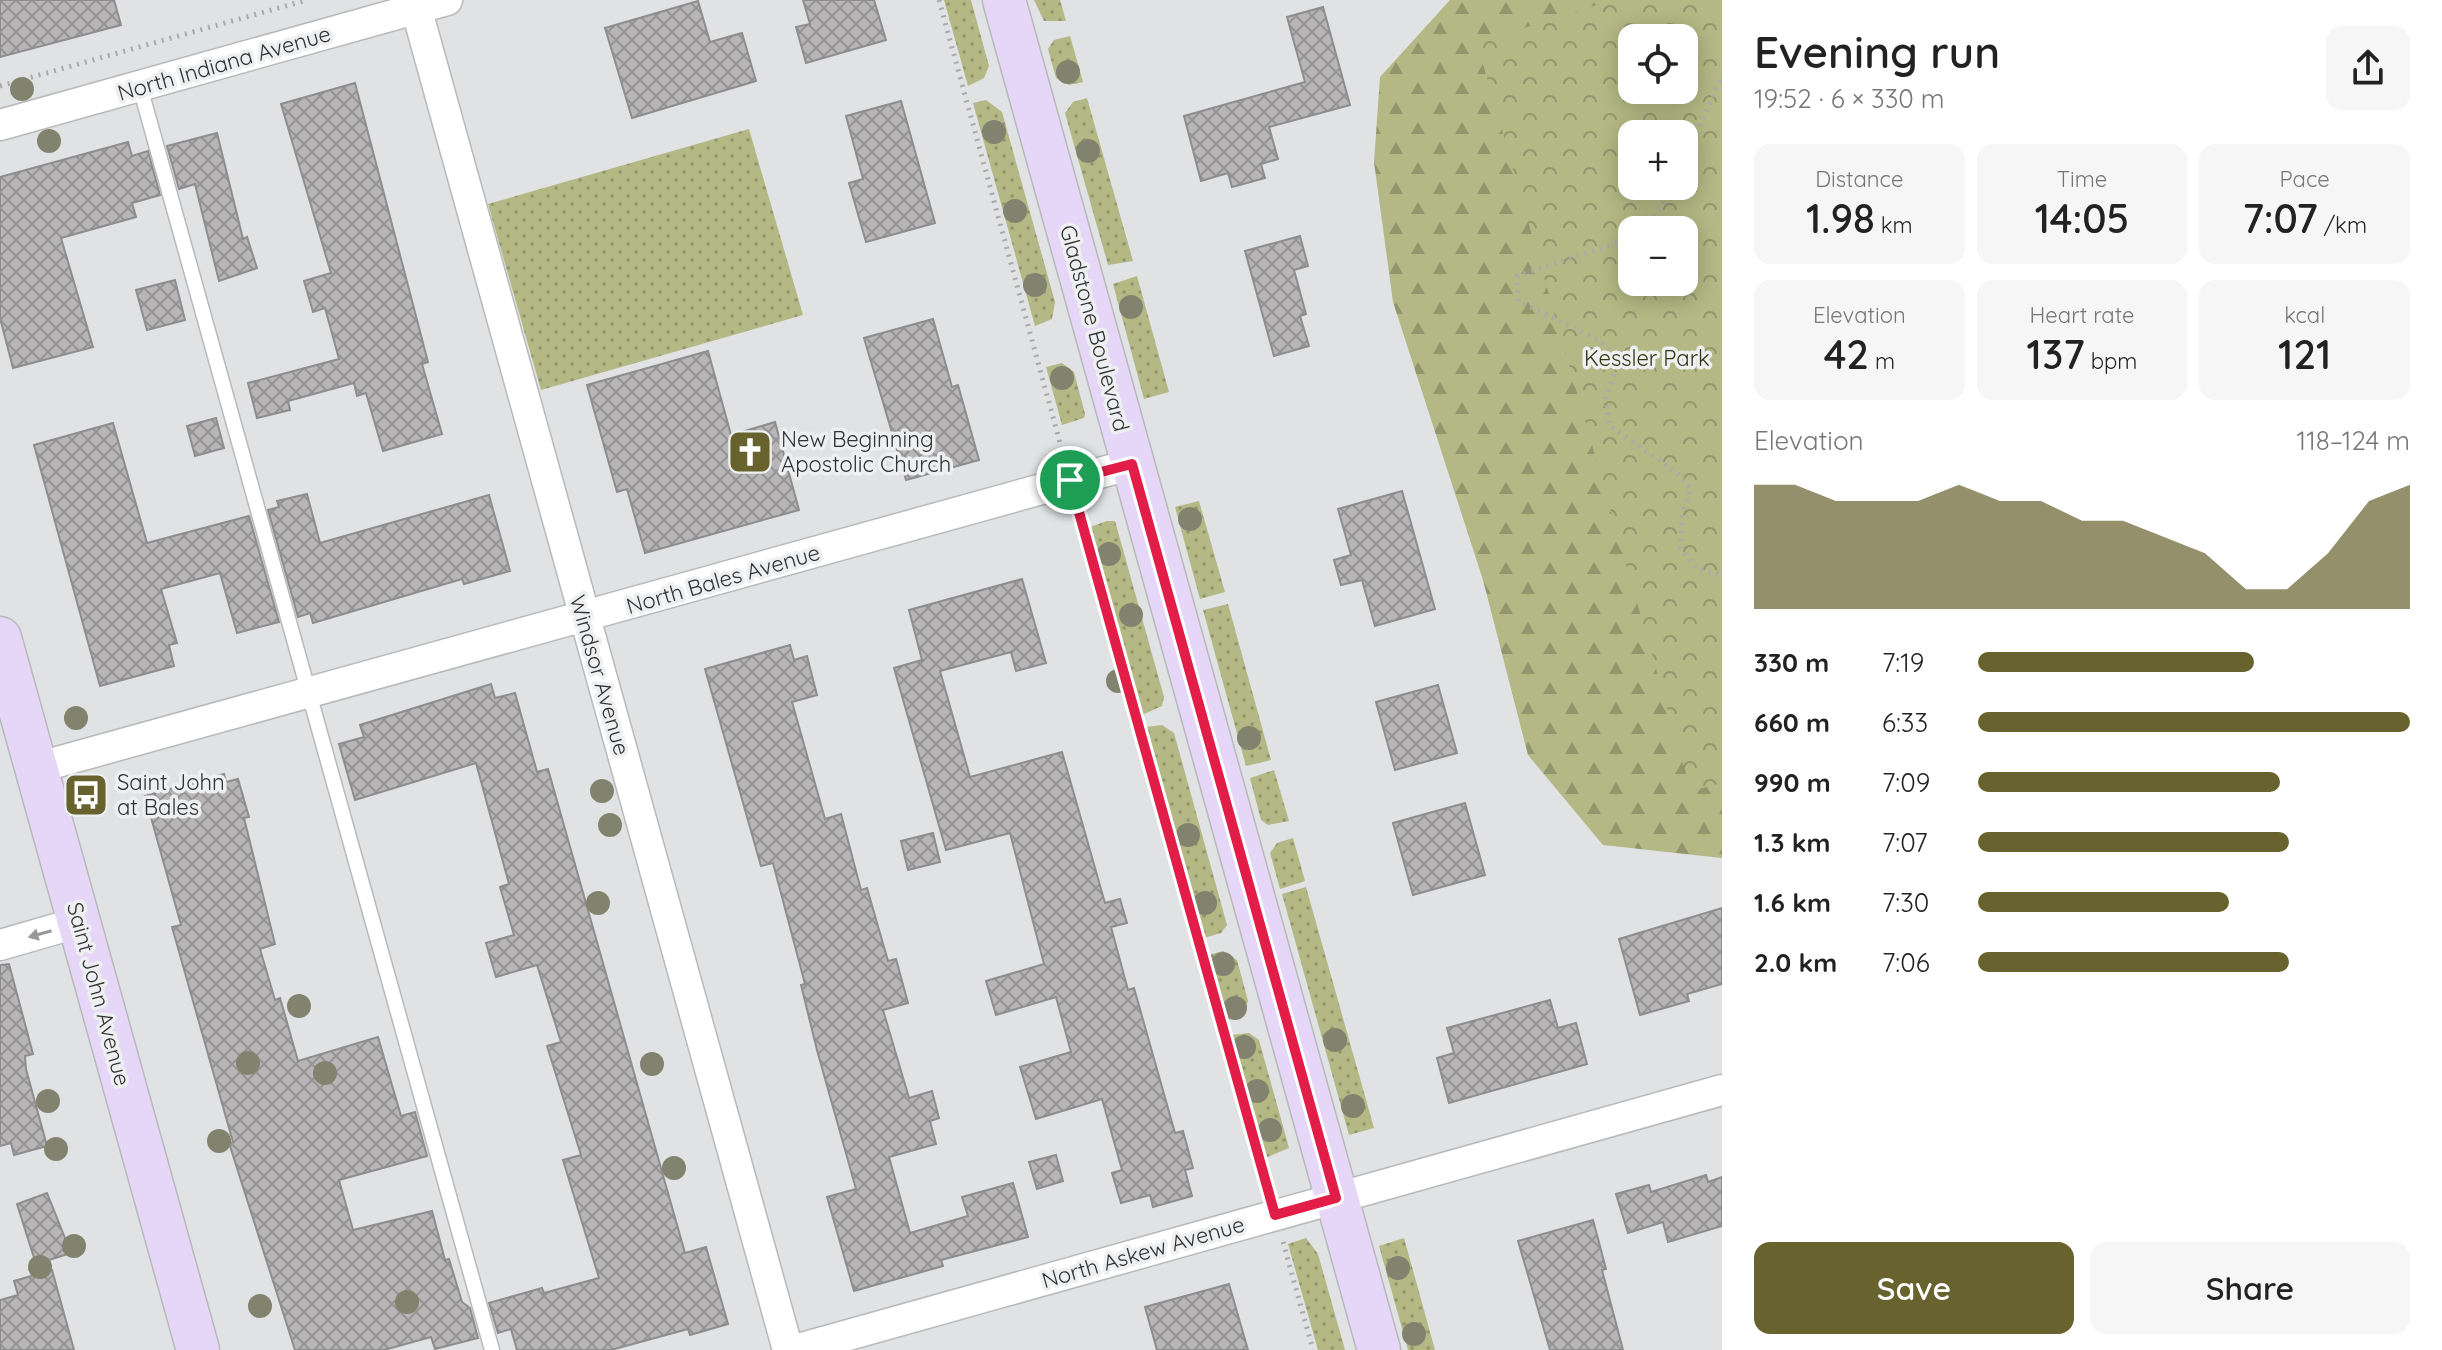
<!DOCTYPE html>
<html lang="en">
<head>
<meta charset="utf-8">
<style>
  :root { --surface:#fff; --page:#f6f6f6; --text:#222; --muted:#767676; --accent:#68622f }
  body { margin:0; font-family:Quicksand,sans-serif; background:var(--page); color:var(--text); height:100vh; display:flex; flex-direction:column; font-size:30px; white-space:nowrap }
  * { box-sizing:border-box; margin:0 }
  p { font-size:26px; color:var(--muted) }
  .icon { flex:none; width:44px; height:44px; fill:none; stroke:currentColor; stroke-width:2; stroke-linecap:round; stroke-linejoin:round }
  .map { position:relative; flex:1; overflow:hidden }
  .panel { display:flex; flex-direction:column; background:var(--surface); width:720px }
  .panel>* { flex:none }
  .fabs { position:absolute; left:1618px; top:24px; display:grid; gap:16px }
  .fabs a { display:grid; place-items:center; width:80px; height:80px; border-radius:16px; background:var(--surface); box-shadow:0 4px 20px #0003; font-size:40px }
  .pin { position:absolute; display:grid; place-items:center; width:68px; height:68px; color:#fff; margin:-34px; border:4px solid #fff; border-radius:50%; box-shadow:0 2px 8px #0007 }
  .round { display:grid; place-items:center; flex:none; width:84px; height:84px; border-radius:16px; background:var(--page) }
  .headline { display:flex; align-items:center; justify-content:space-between; height:136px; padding:0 32px }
  h1 { font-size:44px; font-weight:600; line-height:60px }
  .metrics { display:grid; grid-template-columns:repeat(3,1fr); gap:12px; height:136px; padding:8px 32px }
  .metrics div { display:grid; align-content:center; border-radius:16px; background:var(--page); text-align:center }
  .metrics b { font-size:40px; font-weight:600 }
  .metrics small { font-size:22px; font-weight:400 }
  .metrics p { font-size:22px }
  .chart { height:224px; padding:16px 32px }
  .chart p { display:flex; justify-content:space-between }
  .chart svg { width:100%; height:144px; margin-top:8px; fill:var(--accent); opacity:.7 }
  .primary-button { display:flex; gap:16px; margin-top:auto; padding:16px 32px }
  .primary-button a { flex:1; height:92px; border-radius:16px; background:var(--accent); color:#fff; font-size:32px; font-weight:600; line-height:92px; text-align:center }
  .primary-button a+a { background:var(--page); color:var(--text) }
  ul { padding:0 32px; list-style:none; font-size:26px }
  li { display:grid; grid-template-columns:128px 96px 1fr; align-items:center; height:60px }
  li i { height:20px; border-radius:10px; background:var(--accent) }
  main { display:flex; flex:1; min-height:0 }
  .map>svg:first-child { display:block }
</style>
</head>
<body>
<main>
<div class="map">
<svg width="1722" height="1350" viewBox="0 0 1722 1350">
  <defs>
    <pattern id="grass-dots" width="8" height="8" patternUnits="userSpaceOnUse" patternTransform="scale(2)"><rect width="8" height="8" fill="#b3b884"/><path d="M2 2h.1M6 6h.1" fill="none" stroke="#92966d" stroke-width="1.8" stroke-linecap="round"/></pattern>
    <pattern id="forest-firs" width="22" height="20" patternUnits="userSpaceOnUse" patternTransform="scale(2)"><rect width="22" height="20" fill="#b3b884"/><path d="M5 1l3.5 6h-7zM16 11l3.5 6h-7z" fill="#92966d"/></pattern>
    <pattern id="park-crowns" width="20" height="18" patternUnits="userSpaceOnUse" patternTransform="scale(2)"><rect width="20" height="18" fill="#b3b884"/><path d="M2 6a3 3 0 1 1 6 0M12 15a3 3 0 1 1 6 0" fill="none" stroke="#92966d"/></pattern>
    <pattern id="building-cross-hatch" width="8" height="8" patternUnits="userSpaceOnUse" patternTransform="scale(2)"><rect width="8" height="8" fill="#b7b5b6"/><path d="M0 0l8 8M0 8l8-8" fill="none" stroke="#959495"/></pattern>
  </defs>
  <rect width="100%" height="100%" fill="#e1e2e4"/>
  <!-- grass -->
  <g fill="url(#grass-dots)">
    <polygon points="944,0 971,0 989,66 984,78 968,86"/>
    <polygon points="1034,0 1060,0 1066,21 1044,21"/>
    <polygon points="1070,36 1083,82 1069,85 1056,78 1048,49 1054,40"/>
    <polygon points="1087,98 1133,261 1108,265 1065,113 1073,102"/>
    <polygon points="986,100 1002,112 1055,302 1052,319 1035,326 973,103"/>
    <polygon points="749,129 803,315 541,390 488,204"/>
    <polygon points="1137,276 1169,392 1144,399 1113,284"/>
    <polygon points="1062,363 1074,372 1085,414 1084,418 1062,425 1046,367"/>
    <polygon points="1199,501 1225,592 1200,599 1175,507"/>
    <polygon points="1107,521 1115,521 1164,697 1162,706 1142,715 1090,527"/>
    <polygon points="1228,604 1271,760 1246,766 1203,610"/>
    <polygon points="1162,725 1174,733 1227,925 1221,933 1204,938 1146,727"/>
    <polygon points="1274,770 1289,821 1268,825 1261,820 1250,778"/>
    <polygon points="1293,838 1305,881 1280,889 1270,853 1277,843"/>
    <polygon points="1306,887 1374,1128 1349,1135 1282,894"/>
    <polygon points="1223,951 1237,960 1248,1001 1244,1013 1227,1020 1208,955"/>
    <polygon points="1249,1033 1259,1040 1289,1148 1265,1158 1231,1035"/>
    <polygon points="1306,1238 1318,1254 1345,1350 1318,1350 1288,1244"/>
    <polygon points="1404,1238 1435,1350 1408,1350 1379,1246"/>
  </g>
  <!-- forest -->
  <path fill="url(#forest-firs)" fill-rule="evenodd" d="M1450,0H1722V858L1603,845L1528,755L1483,580L1393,302L1374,162L1380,77ZM1632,38H1684V90H1632ZM1632,134H1684V186H1632ZM1632,230H1684V282H1632Z"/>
  <!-- park -->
  <path fill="url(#park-crowns)" fill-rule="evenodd" d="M1612,0H1722V783L1691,791L1477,43ZM1632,38H1684V90H1632ZM1632,134H1684V186H1632ZM1632,230H1684V282H1632Z"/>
  <!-- building -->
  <g fill="url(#building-cross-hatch)" stroke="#8e8d8e" stroke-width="2">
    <polygon points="0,0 114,0 121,25 0,57"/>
    <polygon points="803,0 874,0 886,40 806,63 796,27 810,24"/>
    <polygon points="698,1 710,42 742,33 756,81 632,118 605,28"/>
    <polygon points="1323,7 1350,105 1269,127 1278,159 1261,164 1265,178 1232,187 1228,173 1201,181 1184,116 1305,82 1287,17"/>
    <polygon points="355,83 428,362 422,364 442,434 383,451 366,393 357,396 354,383 288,401 290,410 257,418 248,383 339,359 325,308 313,312 304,281 331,273 281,104"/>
    <polygon points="901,101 935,223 866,242 849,183 863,179 846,116"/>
    <polygon points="217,133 243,239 247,237 257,268 219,281 195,184 179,189 167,146"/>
    <polygon points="128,142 132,156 148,151 160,195 132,203 136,217 61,238 93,347 13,368 0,318 0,177"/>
    <polygon points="1300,236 1308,266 1294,270 1306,314 1300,316 1309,346 1274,356 1245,251"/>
    <polygon points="175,280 185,320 147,330 136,290"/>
    <polygon points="933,319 952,387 958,385 979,460 906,480 864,338"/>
    <polygon points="708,351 731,435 775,422 799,510 645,553 627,489 617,492 587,385"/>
    <polygon points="216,418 224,448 195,456 187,426"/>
    <polygon points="113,423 147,543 249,516 279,622 237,633 220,573 161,589 177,643 169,645 174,666 100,686 34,445"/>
    <polygon points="1402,491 1435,609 1375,626 1362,580 1341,585 1334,560 1351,555 1338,509"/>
    <polygon points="307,494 320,543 489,495 510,571 464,584 462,579 313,623 310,613 298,617 268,510 279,507 277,501"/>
    <polygon points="1022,579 1046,663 1016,671 1011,652 940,671 970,777 1062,752 1105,903 1120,899 1127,923 1111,927 1128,990 1134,988 1175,1133 1183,1131 1193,1168 1185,1170 1192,1196 1153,1207 1150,1195 1121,1203 1112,1173 1122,1170 1102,1099 1036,1119 1020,1067 1071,1052 1056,997 996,1015 986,981 1044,964 1010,833 946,850 894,668 922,660 909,610"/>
    <polygon points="790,645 794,660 807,656 817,695 792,702 825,819 841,814 861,890 867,888 888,961 896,959 908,1003 883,1010 909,1098 932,1091 939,1118 930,1121 936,1144 889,1157 910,1233 968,1216 962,1197 1013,1183 1028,1237 941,1260 943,1266 854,1291 827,1197 856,1189 817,1050 801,985 805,984 773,863 761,866 705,669"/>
    <polygon points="491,684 495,698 515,693 537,772 548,769 685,1253 706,1247 728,1324 690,1335 688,1329 611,1350 517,1350 511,1329 498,1333 489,1303 542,1288 544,1293 599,1278 563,1160 581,1155 547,1046 561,1042 537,965 496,977 486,943 514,935 500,887 509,884 476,763 355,800 339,744 364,737 360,725"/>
    <polygon points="1438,685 1457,753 1395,770 1376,702"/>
    <polygon points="224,774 226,782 238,779 249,817 244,818 275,944 260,949 275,1000 280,998 298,1061 378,1037 401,1116 415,1112 427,1156 339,1180 353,1230 432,1211 445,1260 449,1259 462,1302 470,1308 478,1338 435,1349 431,1337 384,1350 295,1350 229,1143 233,1142 172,927 181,925 145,796"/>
    <polygon points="1465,803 1485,875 1413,895 1393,823"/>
    <polygon points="933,833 940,862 908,870 901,841"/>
    <polygon points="1722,908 1722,984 1687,994 1689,1001 1640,1015 1619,939"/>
    <polygon points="9,964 33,1054 25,1056 26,1069 47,1146 14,1155 11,1143 0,1146 0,965"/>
    <polygon points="1550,1000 1558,1028 1576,1023 1587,1064 1449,1103 1437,1058 1454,1053 1447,1028"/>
    <polygon points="1056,1155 1063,1181 1037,1189 1029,1162"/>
    <polygon points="1706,1175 1708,1182 1722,1177 1722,1226 1668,1242 1663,1222 1628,1233 1616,1194 1649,1185 1651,1192"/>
    <polygon points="47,1193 71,1253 36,1264 17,1204"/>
    <polygon points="1593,1220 1606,1269 1602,1270 1623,1350 1550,1350 1518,1241"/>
    <polygon points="52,1270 74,1350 0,1350 0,1300 18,1295 14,1281"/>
    <polygon points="1229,1284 1248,1350 1157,1350 1145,1307"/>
  </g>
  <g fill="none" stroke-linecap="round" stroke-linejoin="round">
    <!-- lane casing -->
    <g stroke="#b8b9ba" stroke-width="17">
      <polyline id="lane" points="140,87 492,1350"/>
    </g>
    <!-- street casing -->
    <g stroke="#b8b9ba" stroke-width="33">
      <g id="street">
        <polyline points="414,0 788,1350"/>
        <polyline points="0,125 447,0"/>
        <polyline points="36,768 1132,464"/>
        <polyline points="0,945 80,922"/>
        <polyline points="795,1350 1722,1090"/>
      </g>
    </g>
    <!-- secondary casing -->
    <g stroke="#b8b9ba" stroke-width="45">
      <g id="secondary">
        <polyline points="1004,0 1379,1350"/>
        <polyline points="0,638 198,1350"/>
      </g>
    </g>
    <!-- path -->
    <g stroke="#a9aaac" stroke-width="5" stroke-dasharray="2 6" stroke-linecap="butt">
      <polyline points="939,0 1062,450"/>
      <polyline points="0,86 307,0"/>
      <polyline points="1684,163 1722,74"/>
      <polyline points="1645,230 1675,186"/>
      <polyline points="1632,238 1517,276 1518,301 1600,341 1619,358 1606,399 1609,425 1677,473 1691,488 1683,512 1680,548 1697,569 1722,575"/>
      <polyline points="1079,510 1268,1186"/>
      <polyline points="1283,1242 1313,1350"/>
    </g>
    <!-- lane -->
    <use href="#lane" stroke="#fff" stroke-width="14"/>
    <!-- street -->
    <use href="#street" stroke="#fff" stroke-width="30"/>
    <!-- secondary -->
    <use href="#secondary" stroke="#e6d6f8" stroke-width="42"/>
  </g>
  <!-- trees -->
  <g fill="#81836e">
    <circle cx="1068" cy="72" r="12"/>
    <circle cx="22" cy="89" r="12"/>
    <circle cx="994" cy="132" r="12"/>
    <circle cx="49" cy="141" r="12"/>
    <circle cx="1088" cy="151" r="12"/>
    <circle cx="1015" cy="211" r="12"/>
    <circle cx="1035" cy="285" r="12"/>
    <circle cx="1131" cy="307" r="12"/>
    <circle cx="1062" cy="378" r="12"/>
    <circle cx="1190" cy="519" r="12"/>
    <circle cx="1109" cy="554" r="12"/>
    <circle cx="1131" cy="615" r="12"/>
    <circle cx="1118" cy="681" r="12"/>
    <circle cx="76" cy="718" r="12"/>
    <circle cx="1249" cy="738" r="12"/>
    <circle cx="602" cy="791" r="12"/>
    <circle cx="610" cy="825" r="12"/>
    <circle cx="1188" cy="835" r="12"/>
    <circle cx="598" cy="903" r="12"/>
    <circle cx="1205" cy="903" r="12"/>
    <circle cx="1223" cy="964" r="12"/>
    <circle cx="299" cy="1006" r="12"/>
    <circle cx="1235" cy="1008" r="12"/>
    <circle cx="1335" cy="1040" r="12"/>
    <circle cx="1244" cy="1047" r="12"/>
    <circle cx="248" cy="1063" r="12"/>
    <circle cx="652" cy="1064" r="12"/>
    <circle cx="325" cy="1073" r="12"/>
    <circle cx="1257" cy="1091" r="12"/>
    <circle cx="48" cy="1101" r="12"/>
    <circle cx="1353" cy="1106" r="12"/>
    <circle cx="1270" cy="1130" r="12"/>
    <circle cx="219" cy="1141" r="12"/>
    <circle cx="56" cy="1149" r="12"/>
    <circle cx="674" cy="1168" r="12"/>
    <circle cx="74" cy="1246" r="12"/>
    <circle cx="40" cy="1267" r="12"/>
    <circle cx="1398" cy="1268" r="12"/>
    <circle cx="407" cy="1302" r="12"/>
    <circle cx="260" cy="1306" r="12"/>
    <circle cx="1414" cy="1334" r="12"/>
  </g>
  <!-- one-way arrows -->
  <defs><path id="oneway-solid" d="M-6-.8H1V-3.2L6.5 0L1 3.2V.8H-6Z" transform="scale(2)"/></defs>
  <use fill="#989898" href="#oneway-solid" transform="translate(40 934) rotate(164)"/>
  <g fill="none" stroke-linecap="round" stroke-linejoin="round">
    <!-- route casing -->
    <g stroke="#fff" stroke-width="16">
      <polygon id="route" points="1132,464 1336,1198 1275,1215 1070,480"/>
    </g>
    <!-- route -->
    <use href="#route" stroke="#e11d48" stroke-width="10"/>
  </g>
  <!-- icons -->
  <defs>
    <g id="church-square" transform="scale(2.3)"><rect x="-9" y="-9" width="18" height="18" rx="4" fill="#68622f" stroke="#eeeff1"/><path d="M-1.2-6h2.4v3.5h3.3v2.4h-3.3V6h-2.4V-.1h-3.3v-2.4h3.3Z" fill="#fff"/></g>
    <g id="bus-square" transform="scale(2.3)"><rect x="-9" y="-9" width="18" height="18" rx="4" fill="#68622f" stroke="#eeeff1"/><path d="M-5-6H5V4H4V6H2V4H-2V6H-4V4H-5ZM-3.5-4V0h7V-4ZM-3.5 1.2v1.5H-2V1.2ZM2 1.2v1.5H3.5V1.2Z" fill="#fff"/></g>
  </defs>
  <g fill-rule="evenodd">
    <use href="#church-square" x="750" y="452"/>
    <use href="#bus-square" x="86" y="795"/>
  </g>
  <g text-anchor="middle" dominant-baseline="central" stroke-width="7" stroke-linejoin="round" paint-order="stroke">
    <!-- street labels -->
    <g font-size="22" fill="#323232" stroke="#eeeff1">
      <text transform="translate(224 63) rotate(-16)">North Indiana Avenue</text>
      <text transform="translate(1095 328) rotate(75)">Gladstone Boulevard</text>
      <text transform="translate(723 579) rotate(-16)">North Bales Avenue</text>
      <text transform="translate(600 675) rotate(74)">Windsor Avenue</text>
      <text transform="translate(99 994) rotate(75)">Saint John Avenue</text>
      <text transform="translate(1143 1252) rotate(-16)">North Askew Avenue</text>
    </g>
    <!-- park labels -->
    <g font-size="22" fill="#33360e" stroke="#eeeff1">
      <text x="1647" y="358">Kessler Park</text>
    </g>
    <!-- poi labels -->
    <g font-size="22" fill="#323232" stroke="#eeeff1" text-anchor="start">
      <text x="781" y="439">New Beginning<tspan x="781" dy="25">Apostolic Church</tspan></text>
      <text x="117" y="782">Saint John<tspan x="117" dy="25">at Bales</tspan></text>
    </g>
  </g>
</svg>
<div class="fabs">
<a><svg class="icon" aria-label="locate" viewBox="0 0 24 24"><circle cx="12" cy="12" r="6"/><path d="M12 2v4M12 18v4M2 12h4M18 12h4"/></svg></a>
<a>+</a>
<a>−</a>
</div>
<div class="pin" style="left:1070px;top:480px;background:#1e9e55"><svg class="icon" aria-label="arrive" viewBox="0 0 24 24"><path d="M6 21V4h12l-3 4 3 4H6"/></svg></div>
</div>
<section class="panel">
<div class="headline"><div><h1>Evening run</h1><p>19:52 · 6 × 330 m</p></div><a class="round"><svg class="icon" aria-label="share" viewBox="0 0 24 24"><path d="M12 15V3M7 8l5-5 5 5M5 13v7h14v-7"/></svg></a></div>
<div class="metrics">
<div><p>Distance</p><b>1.98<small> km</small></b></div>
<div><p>Time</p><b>14:05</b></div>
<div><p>Pace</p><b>7:07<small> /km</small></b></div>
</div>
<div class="metrics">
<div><p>Elevation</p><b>42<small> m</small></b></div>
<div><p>Heart rate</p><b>137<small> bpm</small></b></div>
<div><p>kcal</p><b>121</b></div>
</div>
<div class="chart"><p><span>Elevation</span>118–124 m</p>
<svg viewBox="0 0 160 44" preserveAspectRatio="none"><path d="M0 44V6L10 6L20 11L30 11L40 11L50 6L60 11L70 11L80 17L90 17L100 22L110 27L120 38L130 38L140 27L150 11L160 6V44z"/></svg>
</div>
<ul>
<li><b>330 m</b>7:19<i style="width:64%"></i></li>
<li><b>660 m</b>6:33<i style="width:100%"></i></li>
<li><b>990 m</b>7:09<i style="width:70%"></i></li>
<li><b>1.3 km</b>7:07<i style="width:72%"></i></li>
<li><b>1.6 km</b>7:30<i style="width:58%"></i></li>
<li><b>2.0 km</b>7:06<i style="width:72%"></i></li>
</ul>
<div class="primary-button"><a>Save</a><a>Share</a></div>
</section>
</main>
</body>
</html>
